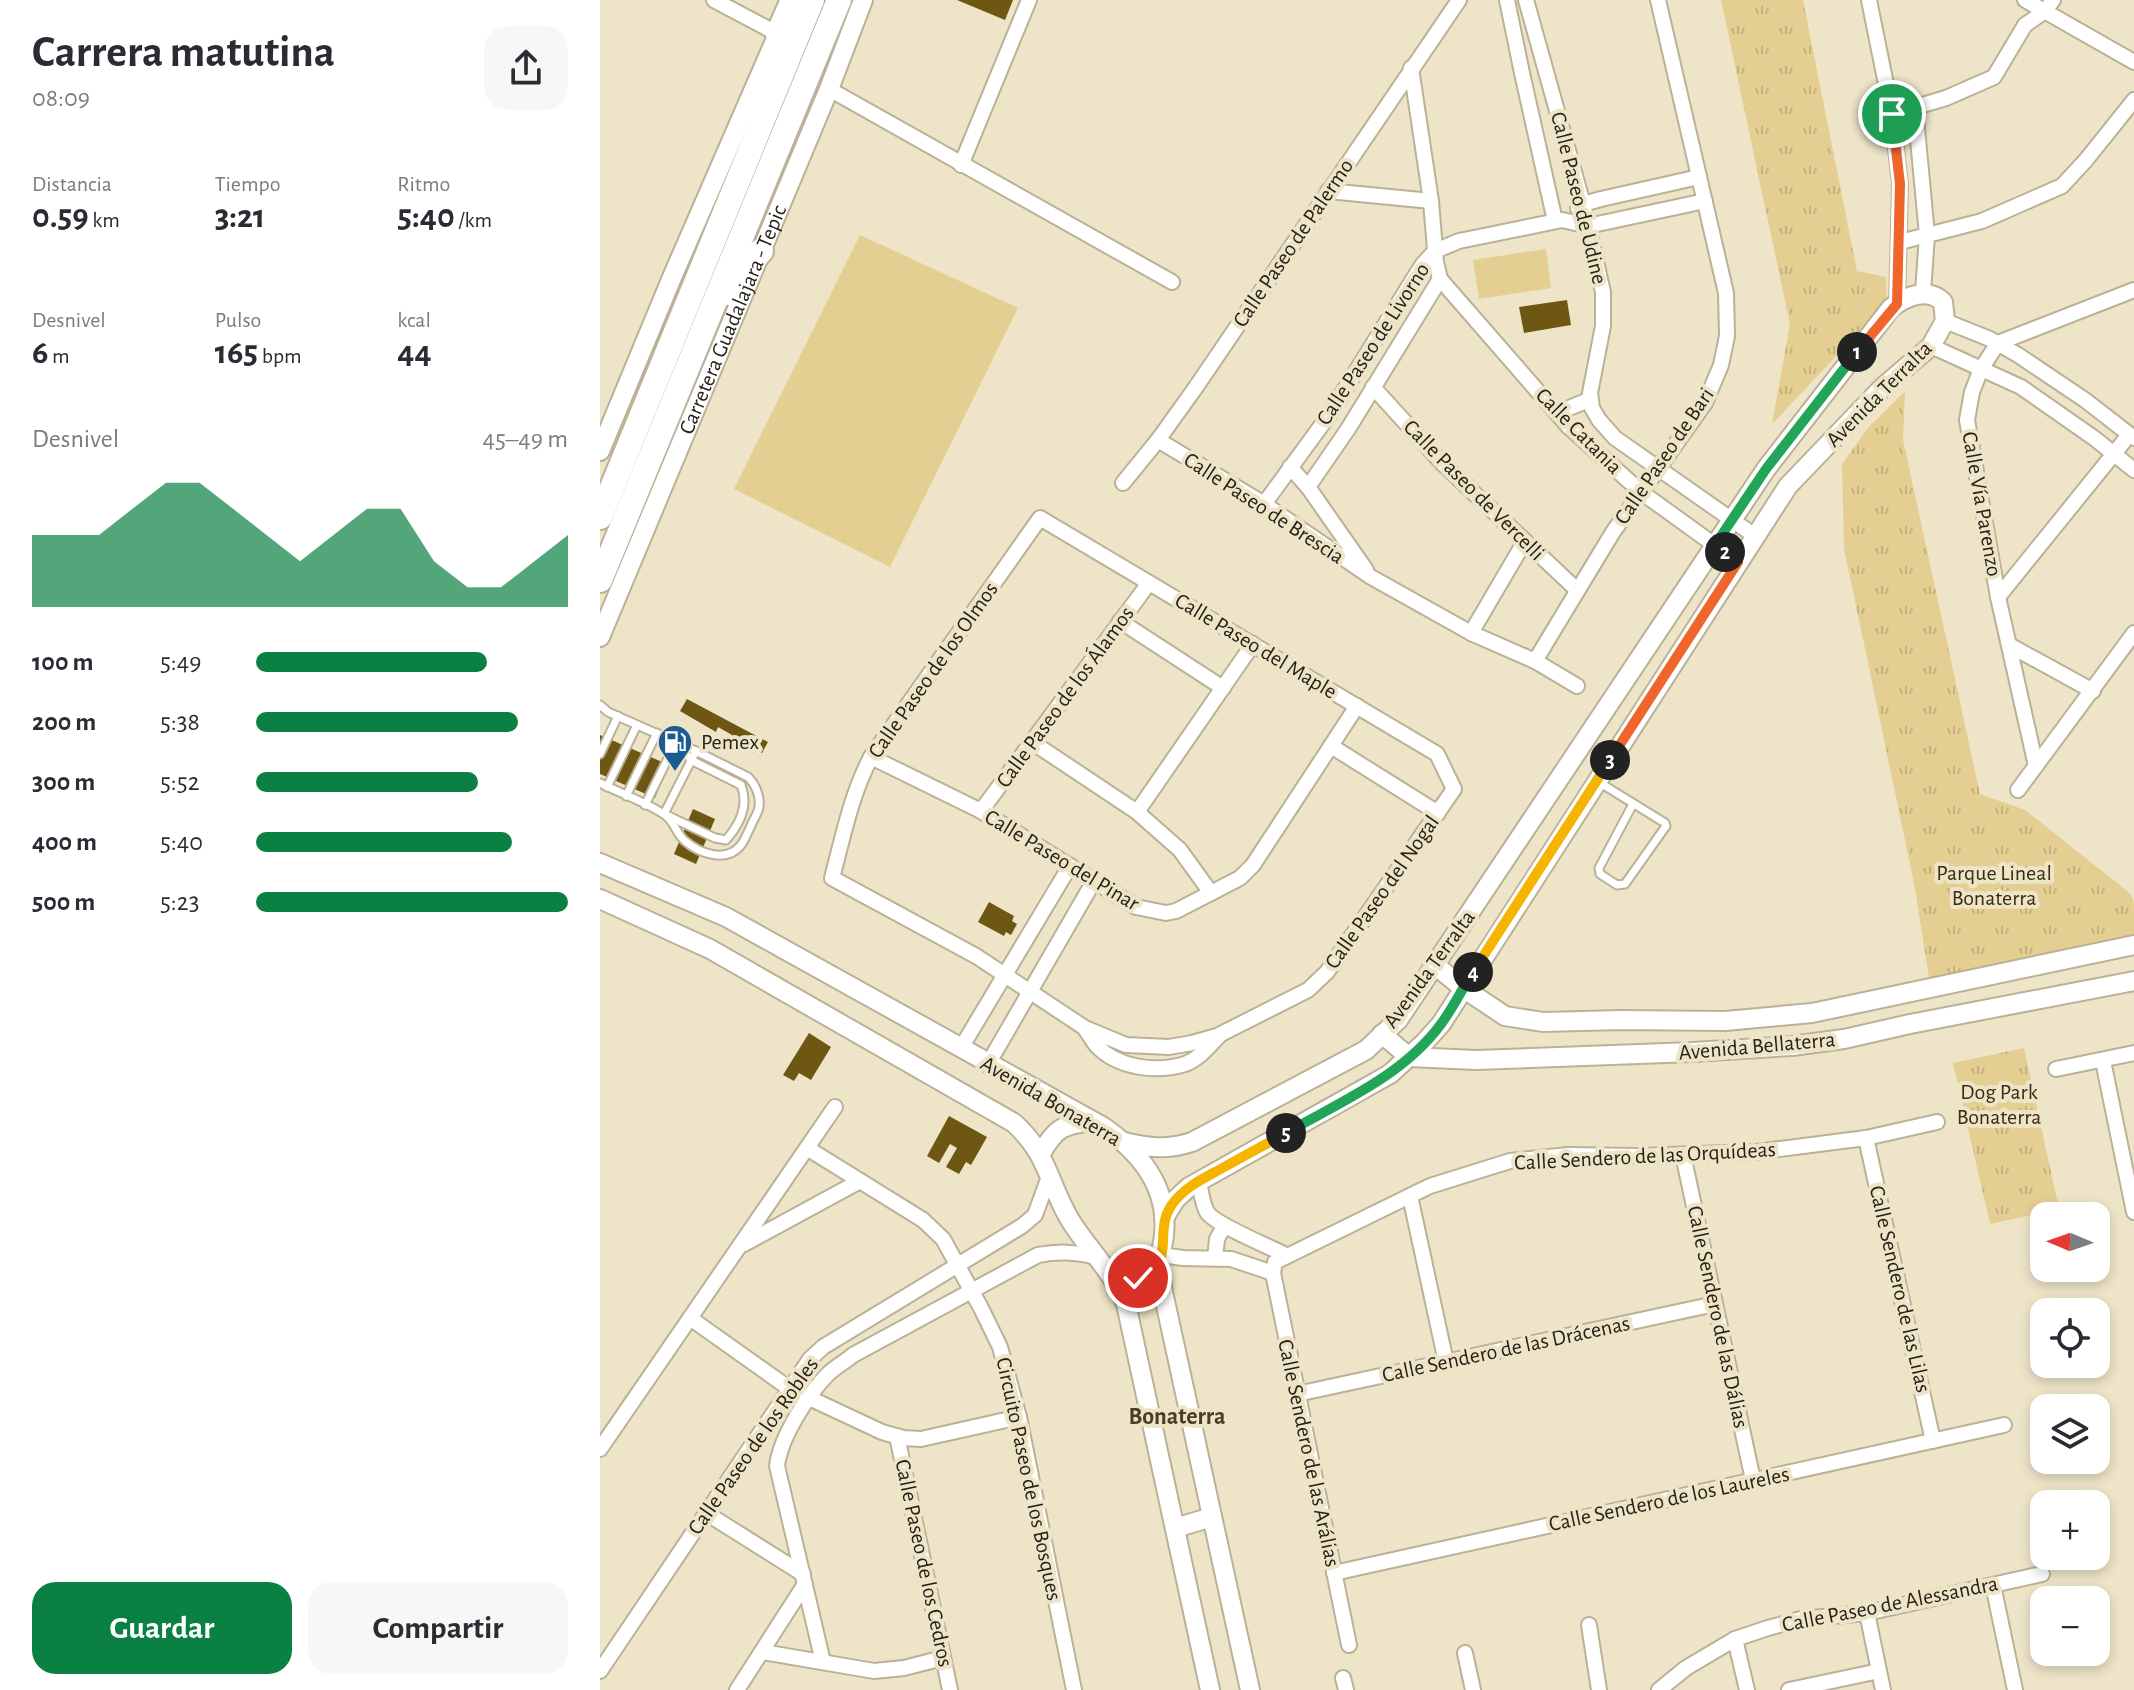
<!DOCTYPE html>
<html lang="es">
<head>
<meta charset="utf-8">
<style>
  :root { --surface:#fff; --page:#f7f7f7; --text:#2b2b33; --muted:#7c7c81; --accent:#0b8043 }
  body { margin:0; font-family:"Alegreya Sans",sans-serif; background:var(--page); color:var(--text); height:100vh; display:flex; flex-direction:column; font-size:30px; white-space:nowrap }
  * { box-sizing:border-box; margin:0 }
  p { font-size:26px; color:var(--muted) }
  .icon { flex:none; width:44px; height:44px; fill:none; stroke:currentColor; stroke-width:2; stroke-linecap:round; stroke-linejoin:round }
  .map { position:relative; flex:1; overflow:hidden }
  .sheet { display:flex; flex-direction:column; background:var(--surface); width:600px }
  .sheet>* { flex:none }
  .needle { width:52px; rotate:272deg }
  .tools { position:absolute; left:1430px; top:1202px; display:grid; gap:16px }
  .tools a { display:grid; place-items:center; width:80px; height:80px; border-radius:16px; background:var(--surface); box-shadow:0 4px 12px #0003; font-size:40px }
  .pin { position:absolute; display:grid; place-items:center; width:68px; height:68px; color:#fff; margin:-34px; border:4px solid #fff; border-radius:50%; box-shadow:0 2px 8px #0007 }
  .km { position:absolute; width:40px; height:40px; margin:-20px; border-radius:50%; background:#222; color:#fff; font-size:22px; line-height:40px; text-align:center }
  .round { display:grid; place-items:center; flex:none; width:84px; height:84px; border-radius:24px; background:var(--page) }
  .headline { display:flex; align-items:center; justify-content:space-between; height:136px; padding:0 32px }
  h1 { font-size:44px; font-weight:700; line-height:60px }
  .stats { display:grid; grid-template-columns:repeat(3,1fr); gap:12px; height:136px; padding:8px 32px }
  .stats div { display:grid; align-content:center }
  .stats b { font-size:34px; font-weight:700 }
  .stats small { font-size:22px; font-weight:400 }
  .stats p { font-size:22px }
  .chart { height:224px; padding:16px 32px }
  .chart p { display:flex; justify-content:space-between }
  .chart svg { width:100%; height:144px; margin-top:8px; fill:var(--accent); opacity:.7 }
  .primary-button { display:flex; gap:16px; margin-top:auto; padding:16px 32px }
  .primary-button a { flex:1; height:92px; border-radius:24px; background:var(--accent); color:#fff; font-size:32px; font-weight:700; line-height:92px; text-align:center }
  .primary-button a+a { background:var(--page); color:var(--text) }
  ul { padding:0 32px; list-style:none; font-size:26px }
  li { display:grid; grid-template-columns:128px 96px 1fr; align-items:center; height:60px }
  li i { height:20px; border-radius:10px; background:var(--accent) }
  main { display:flex; flex:1; min-height:0 }
  .map>svg:first-child { display:block }
</style>
</head>
<body>
<main>
<section class="sheet">
<div class="headline"><div><h1>Carrera matutina</h1><p>08:09</p></div><a class="round"><svg class="icon" aria-label="share" viewBox="0 0 24 24"><path d="M12 15V3M7 8l5-5 5 5M5 13v7h14v-7"/></svg></a></div>
<div class="stats">
<div><p>Distancia</p><b>0.59<small> km</small></b></div>
<div><p>Tiempo</p><b>3:21</b></div>
<div><p>Ritmo</p><b>5:40<small> /km</small></b></div>
</div>
<div class="stats">
<div><p>Desnivel</p><b>6<small> m</small></b></div>
<div><p>Pulso</p><b>165<small> bpm</small></b></div>
<div><p>kcal</p><b>44</b></div>
</div>
<div class="chart"><p><span>Desnivel</span>45–49 m</p>
<svg viewBox="0 0 160 44" preserveAspectRatio="none"><path d="M0 44V22L10 22L20 22L30 14L40 6L50 6L60 14L70 22L80 30L90 22L100 14L110 14L120 30L130 38L140 38L150 30L160 22V44z"/></svg>
</div>
<ul>
<li><b>100 m</b>5:49<i style="width:74%"></i></li>
<li><b>200 m</b>5:38<i style="width:84%"></i></li>
<li><b>300 m</b>5:52<i style="width:71%"></i></li>
<li><b>400 m</b>5:40<i style="width:82%"></i></li>
<li><b>500 m</b>5:23<i style="width:100%"></i></li>
</ul>
<div class="primary-button"><a>Guardar</a><a>Compartir</a></div>
</section>
<div class="map">
<svg width="1534" height="1690" viewBox="0 0 1534 1690">
  <defs>
    <pattern id="park-tufts" width="24" height="20" patternUnits="userSpaceOnUse" patternTransform="scale(2)"><rect width="24" height="20" fill="#e5ce92"/><path d="M3 7l-1-3M5 7V3M7 7l1-3M15 17l-1-3M17 17v-4M19 17l1-3" fill="none" stroke="#c4b17d"/></pattern>
  </defs>
  <rect width="100%" height="100%" fill="#eee4c8"/>
  <!-- grass -->
  <g fill="#e5ce92">
    <polygon points="260,235 418,308 290,567 134,489"/>
    <polygon points="946,249 951,288 879,299 873,260"/>
  </g>
  <!-- park -->
  <g fill="url(#park-tufts)">
    <polygon points="1121,0 1203,0 1257,271 1286,277 1287,302 1172,424 1190,324"/>
    <polygon points="1305,391 1303,440 1380,794 1425,810 1531,894 1534,903 1534,935 1329,978 1315,888 1244,548 1242,464 1267,429"/>
    <polygon points="1424,1048 1459,1209 1390,1224 1353,1063"/>
  </g>
  <!-- building -->
  <g fill="#6d5712">
    <polygon points="357,0 413,0 405,20"/>
    <polygon points="967,300 971,325 924,333 919,307"/>
    <polygon points="87,699 168,742 162,753 155,749 153,753 129,740 132,735 118,727 116,732 80,711"/>
    <polygon points="0,735 69,765 55,798 0,774"/>
    <polygon points="93,809 115,819 96,864 74,854"/>
    <polygon points="389,902 414,916 412,921 417,924 411,935 406,932 404,936 378,922"/>
    <polygon points="209,1033 231,1047 211,1080 199,1073 194,1081 183,1075"/>
    <polygon points="349,1116 387,1137 371,1165 366,1162 359,1174 346,1167 357,1148 350,1144 339,1163 327,1156"/>
  </g>
  <g fill="none" stroke-linecap="round" stroke-linejoin="round">
    <!-- lane casing -->
    <g stroke="#bbb197" stroke-width="11">
      <g id="lane">
        <path d="M0,705L8,712L96,751L64,814L115,838L126,840C140,824 149,805 141,785L91,760L76,742L45,805"/>
        <polyline points="0,754 18,716"/>
        <polyline points="997,781 1065,823 1066,826 1025,884 1017,885 1000,874 999,868 1033,804"/>
        <path d="M0,783C20,793 43,801 62,813C75,820 75,833 85,841C100,854 127,863 141,845C145,840 147,833 150,828C152,822 156,816 158,811C162,799 156,785 148,777L96,751"/>
        <polyline points="7,787 37,725"/>
        <polyline points="26,796 57,733"/>
      </g>
    </g>
    <!-- street casing -->
    <g stroke="#bbb197" stroke-width="18">
      <g id="street">
        <polyline points="114,0 178,34"/>
        <polyline points="907,0 922,73 955,221"/>
        <polyline points="926,0 983,204 1003,292 1003,326 990,393 992,408 999,420 1015,438 1155,536"/>
        <polyline points="1269,0 1292,114 1300,184 1297,304"/>
        <polyline points="1425,0 1534,62"/>
        <polyline points="811,68 831,201 836,262 840,279"/>
        <polyline points="229,89 572,282"/>
        <polyline points="1315,107 1327,235 1323,293"/>
        <polyline points="1292,114 1346,98 1394,77 1425,25 1445,11 1453,0"/>
        <polyline points="361,165 429,0"/>
        <polyline points="728,191 831,201"/>
        <polyline points="978,208 983,204 1001,199 1099,177"/>
        <polyline points="1300,242 1382,221 1462,186 1486,160 1534,100"/>
        <polyline points="840,279 968,426 1041,492 1138,562"/>
        <polyline points="1345,321 1390,339 1418,355 1485,400 1534,438"/>
        <polyline points="1331,346 1421,387 1494,438 1534,470"/>
        <polyline points="773,387 842,463 977,590"/>
        <polyline points="957,413 991,399"/>
        <polyline points="558,440 664,504 771,577 871,633 935,661 977,686"/>
        <polyline points="690,467 708,487 766,570"/>
        <polyline points="523,483 558,440 596,387 859,0"/>
        <polyline points="708,487 748,429 840,279"/>
        <polyline points="664,504 729,415 814,278 823,264 835,251 859,241 962,220 988,226 1105,201"/>
        <path d="M440,518L837,754L854,789L727,972L708,990L617,1036L592,1043L569,1047L526,1045L485,1028L376,956L232,878C243,837 251,795 271,757Z"/>
        <polyline points="1398,597 1529,435"/>
        <polyline points="520,621 623,688"/>
        <polyline points="871,633 925,541"/>
        <polyline points="1409,645 1493,691"/>
        <polyline points="935,661 1013,532 1105,403 1121,365 1127,336 1126,293 1058,0"/>
        <polyline points="432,742 537,812 580,850 611,893"/>
        <polyline points="731,746 838,813"/>
        <polyline points="271,757 381,811 536,907 566,913 576,911 640,878 653,865 757,706"/>
        <polyline points="1436,766 1398,597 1367,420 1372,392 1381,369 1398,343 1534,290"/>
        <polyline points="1418,790 1534,633"/>
        <polyline points="381,811 549,583"/>
        <polyline points="537,812 653,644"/>
        <path d="M485,1029C489,1034 492,1040 496,1045C517,1068 556,1073 585,1064C599,1059 609,1046 619,1036"/>
        <polyline points="361,1048 470,866"/>
        <polyline points="1503,1061 1534,1212"/>
        <polyline points="388,1064 494,881"/>
        <polyline points="1456,1069 1534,1053"/>
        <polyline points="1266,1138 1333,1441"/>
        <polyline points="207,1148 323,1220 343,1239 381,1308 400,1347 419,1417 474,1690"/>
        <polyline points="1083,1155 1153,1480"/>
        <path d="M599,1181C601,1191 602,1203 607,1212C614,1224 670,1247 686,1255"/>
        <polyline points="810,1196 846,1362"/>
        <polyline points="144,1244 260,1181"/>
        <polyline points="561,1255 583,1258 631,1259 673,1273"/>
        <polyline points="615,1258 617,1239 624,1226"/>
        <polyline points="90,1318 190,1389 282,1432 303,1438 321,1439 419,1417"/>
        <polyline points="697,1394 1115,1304"/>
        <polyline points="297,1436 350,1690"/>
        <polyline points="0,1449 235,1107"/>
        <polyline points="106,1513 203,1574"/>
        <polyline points="734,1573 1404,1425"/>
        <polyline points="1393,1585 1415,1690"/>
        <polyline points="1267,1613 1283,1690"/>
        <polyline points="989,1625 999,1690"/>
        <polyline points="1135,1639 1147,1690"/>
        <polyline points="749,1645 673,1273 675,1262 830,1186 910,1161 968,1155 1038,1156 1156,1152 1266,1138 1337,1122"/>
        <polyline points="163,1652 274,1671 304,1668 343,1658"/>
        <polyline points="865,1653 873,1690"/>
        <path d="M223,1662L177,1466C180,1438 208,1394 228,1374C235,1367 245,1362 253,1355L438,1255C459,1251 475,1252 496,1257"/>
        <polyline points="0,1671 210,1359 223,1347 422,1226 435,1215 450,1174"/>
        <polyline points="743,1678 746,1690"/>
        <polyline points="137,1690 205,1584"/>
        <polyline points="1059,1690 1086,1668 1135,1639 1168,1628 1201,1619 1267,1613 1442,1574"/>
        <polyline points="1189,1690 1279,1671"/>
      </g>
    </g>
    <!-- secondary casing -->
    <g stroke="#bbb197" stroke-width="22">
      <g id="secondary">
        <polyline points="0,451 73,275 178,34"/>
        <path id="s1" d="M0,637L229,89L263,0"/>
        <path d="M0,863L126,917L502,1126C539,1151 569,1187 564,1235C563,1246 559,1256 559,1267C560,1275 562,1283 563,1292L650,1690"/>
        <path d="M0,899L110,949L414,1123C449,1155 448,1183 470,1220C488,1249 513,1272 526,1304L610,1690"/>
        <polyline points="835,965 863,988 905,1016 943,1022 1021,1020 1125,1021 1212,1013 1534,945"/>
        <polyline points="782,1034 809,1057 876,1060 1093,1052 1192,1046 1244,1039 1310,1024 1534,981"/>
        <path d="M524,1142C548,1148 568,1150 592,1142L766,1050L798,1020L1166,469L1291,308C1306,296 1328,287 1343,302L1345,321L1331,346L1283,387L1188,486L841,1024L823,1044L790,1074L589,1187L575,1200L564,1218"/>
        <path d="M441,1153C456,1128 462,1125 491,1121"/>
        <path d="M515,1280C533,1281 546,1277 559,1265"/>
        <polyline points="575,1528 612,1517"/>
      </g>
    </g>
    <!-- highway casing -->
    <g stroke="#bbb197" stroke-width="28">
      <g id="highway">
        <polyline points="178,34 193,0"/>
        <polyline points="129,293 145,269 161,251"/>
        <polyline points="0,517 212,0"/>
        <polyline points="0,580 239,0"/>
      </g>
    </g>
    <!-- lane -->
    <use href="#lane" stroke="#fff" stroke-width="7"/>
    <!-- street -->
    <use href="#street" stroke="#fff" stroke-width="14"/>
    <!-- secondary -->
    <use href="#secondary" stroke="#fff" stroke-width="18"/>
    <!-- highway -->
    <use href="#highway" stroke="#fff" stroke-width="24"/>
  </g>
  <g fill="none" stroke-linecap="round" stroke-linejoin="round">
    <!-- split-1 casing -->
    <g stroke="#fff" stroke-width="16">
      <polyline id="split-1" points="1257,352 1297,304 1300,184 1292,114"/>
    </g>
    <!-- split-2 casing -->
    <g stroke="#fff" stroke-width="16">
      <polyline id="split-2" points="1125,552 1115,545 1166,469 1257,352"/>
    </g>
    <!-- split-3 casing -->
    <g stroke="#fff" stroke-width="16">
      <polyline id="split-3" points="1010,760 1138,562 1125,552"/>
    </g>
    <!-- split-4 casing -->
    <g stroke="#fff" stroke-width="16">
      <polyline id="split-4" points="873,972 1010,760"/>
    </g>
    <!-- split-5 casing -->
    <g stroke="#fff" stroke-width="16">
      <path id="split-5" d="M686,1133C740,1102 803,1076 841,1024C853,1008 862,989 873,972"/>
    </g>
    <!-- split-6 casing -->
    <g stroke="#fff" stroke-width="16">
      <path id="split-6" d="M538,1278C578,1264 553,1233 571,1206C584,1186 607,1177 626,1166C646,1155 666,1144 686,1133"/>
    </g>
    <!-- split-1 -->
    <use href="#split-1" stroke="#f0652b" stroke-width="10"/>
    <!-- split-2 -->
    <use href="#split-2" stroke="#22a559" stroke-width="10"/>
    <!-- split-3 -->
    <use href="#split-3" stroke="#f0652b" stroke-width="10"/>
    <!-- split-4 -->
    <use href="#split-4" stroke="#f5b400" stroke-width="10"/>
    <!-- split-5 -->
    <use href="#split-5" stroke="#22a559" stroke-width="10"/>
    <!-- split-6 -->
    <use href="#split-6" stroke="#f5b400" stroke-width="10"/>
  </g>
  <!-- icons -->
  <defs>
    <g id="fuel-pin" transform="scale(1.8)"><path d="M0 17L-7.5 6A9.5 9.5 0 1 1 7.5 6Z" fill="#1c5c92" stroke="#eee4c8"/><path d="M-5.5-6h7V0h2V4h1.3V-2.5L3-4.5l.8-.8L6-3V5H2.5V1h-1V6h-7ZM-4.2-4.7v3.2H.2V-4.7Z" fill="#fff"/></g>
  </defs>
  <g fill-rule="evenodd">
    <use href="#fuel-pin" x="75" y="742"/>
  </g>
  <g text-anchor="middle" dominant-baseline="central" stroke-width="8" stroke-linejoin="round" paint-order="stroke">
    <!-- street labels -->
    <g font-size="22" fill="#262218" stroke="#eee4c8">
      <text transform="translate(979 198) rotate(76)">Calle Paseo de Udine</text>
      <text transform="translate(693 243) rotate(-56)">Calle Paseo de Palermo</text>
      <text stroke="none"><textPath href="#s1" startOffset="344">Carretera Guadalajara - Tepic</textPath></text>
      <text transform="translate(773 344) rotate(-57)">Calle Paseo de Livorno</text>
      <text transform="translate(1279 394) rotate(-45)">Avenida Terralta</text>
      <text transform="translate(979 431) rotate(45)">Calle Catania</text>
      <text transform="translate(1064 456) rotate(-56)">Calle Paseo de Bari</text>
      <text transform="translate(874 490) rotate(45)">Calle Paseo de Vercelli</text>
      <text transform="translate(1382 504) rotate(80)">Calle Vía Parenzo</text>
      <text transform="translate(664 508) rotate(33)">Calle Paseo de Brescia</text>
      <text transform="translate(656 646) rotate(31)">Calle Paseo del Maple</text>
      <text transform="translate(333 670) rotate(-55)">Calle Paseo de los Olmos</text>
      <text transform="translate(465 697) rotate(-54)">Calle Paseo de los Álamos</text>
      <text transform="translate(462 860) rotate(31)">Calle Paseo del Pinar</text>
      <text transform="translate(782 892) rotate(-55)">Calle Paseo del Nogal</text>
      <text transform="translate(829 969) rotate(-54)">Avenida Terralta</text>
      <text transform="translate(1157 1046) rotate(-5)">Avenida Bellaterra</text>
      <text transform="translate(451 1101) rotate(30)">Avenida Bonaterra</text>
      <text transform="translate(1045 1156) rotate(-3)">Calle Sendero de las Orquídeas</text>
      <text transform="translate(1300 1289) rotate(77)">Calle Sendero de las Lilas</text>
      <text transform="translate(1118 1317) rotate(78)">Calle Sendero de las Dálias</text>
      <text transform="translate(906 1349) rotate(-12)">Calle Sendero de las Drácenas</text>
      <text transform="translate(153 1446) rotate(-55)">Calle Paseo de los Robles</text>
      <text transform="translate(709 1453) rotate(78)">Calle Sendero de las Arálias</text>
      <text transform="translate(429 1479) rotate(78)">Circuito Paseo de los Bosques</text>
      <text transform="translate(1069 1499) rotate(-12)">Calle Sendero de los Laureles</text>
      <text transform="translate(324 1563) rotate(78)">Calle Paseo de los Cedros</text>
      <text transform="translate(1290 1604) rotate(-11)">Calle Paseo de Alessandra</text>
    </g>
    <!-- poi labels -->
    <g font-size="22" fill="#262218" stroke="#eee4c8" text-anchor="start">
      <text x="101" y="742">Pemex</text>
    </g>
    <!-- park labels -->
    <g font-size="22" fill="#382d10" stroke="#eee4c8">
      <text x="1394" y="873">Parque Lineal<tspan x="1394" dy="25">Bonaterra</tspan></text>
      <text x="1399" y="1092">Dog Park<tspan x="1399" dy="25">Bonaterra</tspan></text>
    </g>
    <!-- neighbourhood labels -->
    <g font-size="24" font-weight="bold" fill="#483f28" stroke="#eee4c8">
      <text x="577" y="1417">Bonaterra</text>
    </g>
  </g>
</svg>
<div class="tools">
<a><svg class="needle" viewBox="-14 -14 28 28"><path d="M0-13l5 13h-10z" fill="#e53935"/><path d="M0 13l5-13h-10z" fill="#7c7c81"/></svg></a>
<a><svg class="icon" aria-label="locate" viewBox="0 0 24 24"><circle cx="12" cy="12" r="6"/><path d="M12 2v4M12 18v4M2 12h4M18 12h4"/></svg></a>
<a><svg class="icon" aria-label="layers" viewBox="0 0 24 24"><path d="M12 4l9 5-9 5-9-5zM3 14l9 5 9-5"/></svg></a>
<a>+</a>
<a>−</a>
</div>
<div class="pin" style="left:1292px;top:114px;background:#1e9e55"><svg class="icon" aria-label="arrive" viewBox="0 0 24 24"><path d="M6 21V4h12l-3 4 3 4H6"/></svg></div>
<div class="pin" style="left:538px;top:1278px;background:#d93025"><svg class="icon" aria-label="check" viewBox="0 0 24 24"><path d="M5 12l5 5 9-10"/></svg></div>
<b class="km" style="left:1257px;top:352px">1</b>
<b class="km" style="left:1125px;top:552px">2</b>
<b class="km" style="left:1010px;top:760px">3</b>
<b class="km" style="left:873px;top:972px">4</b>
<b class="km" style="left:686px;top:1133px">5</b>
</div>
</main>
</body>
</html>
